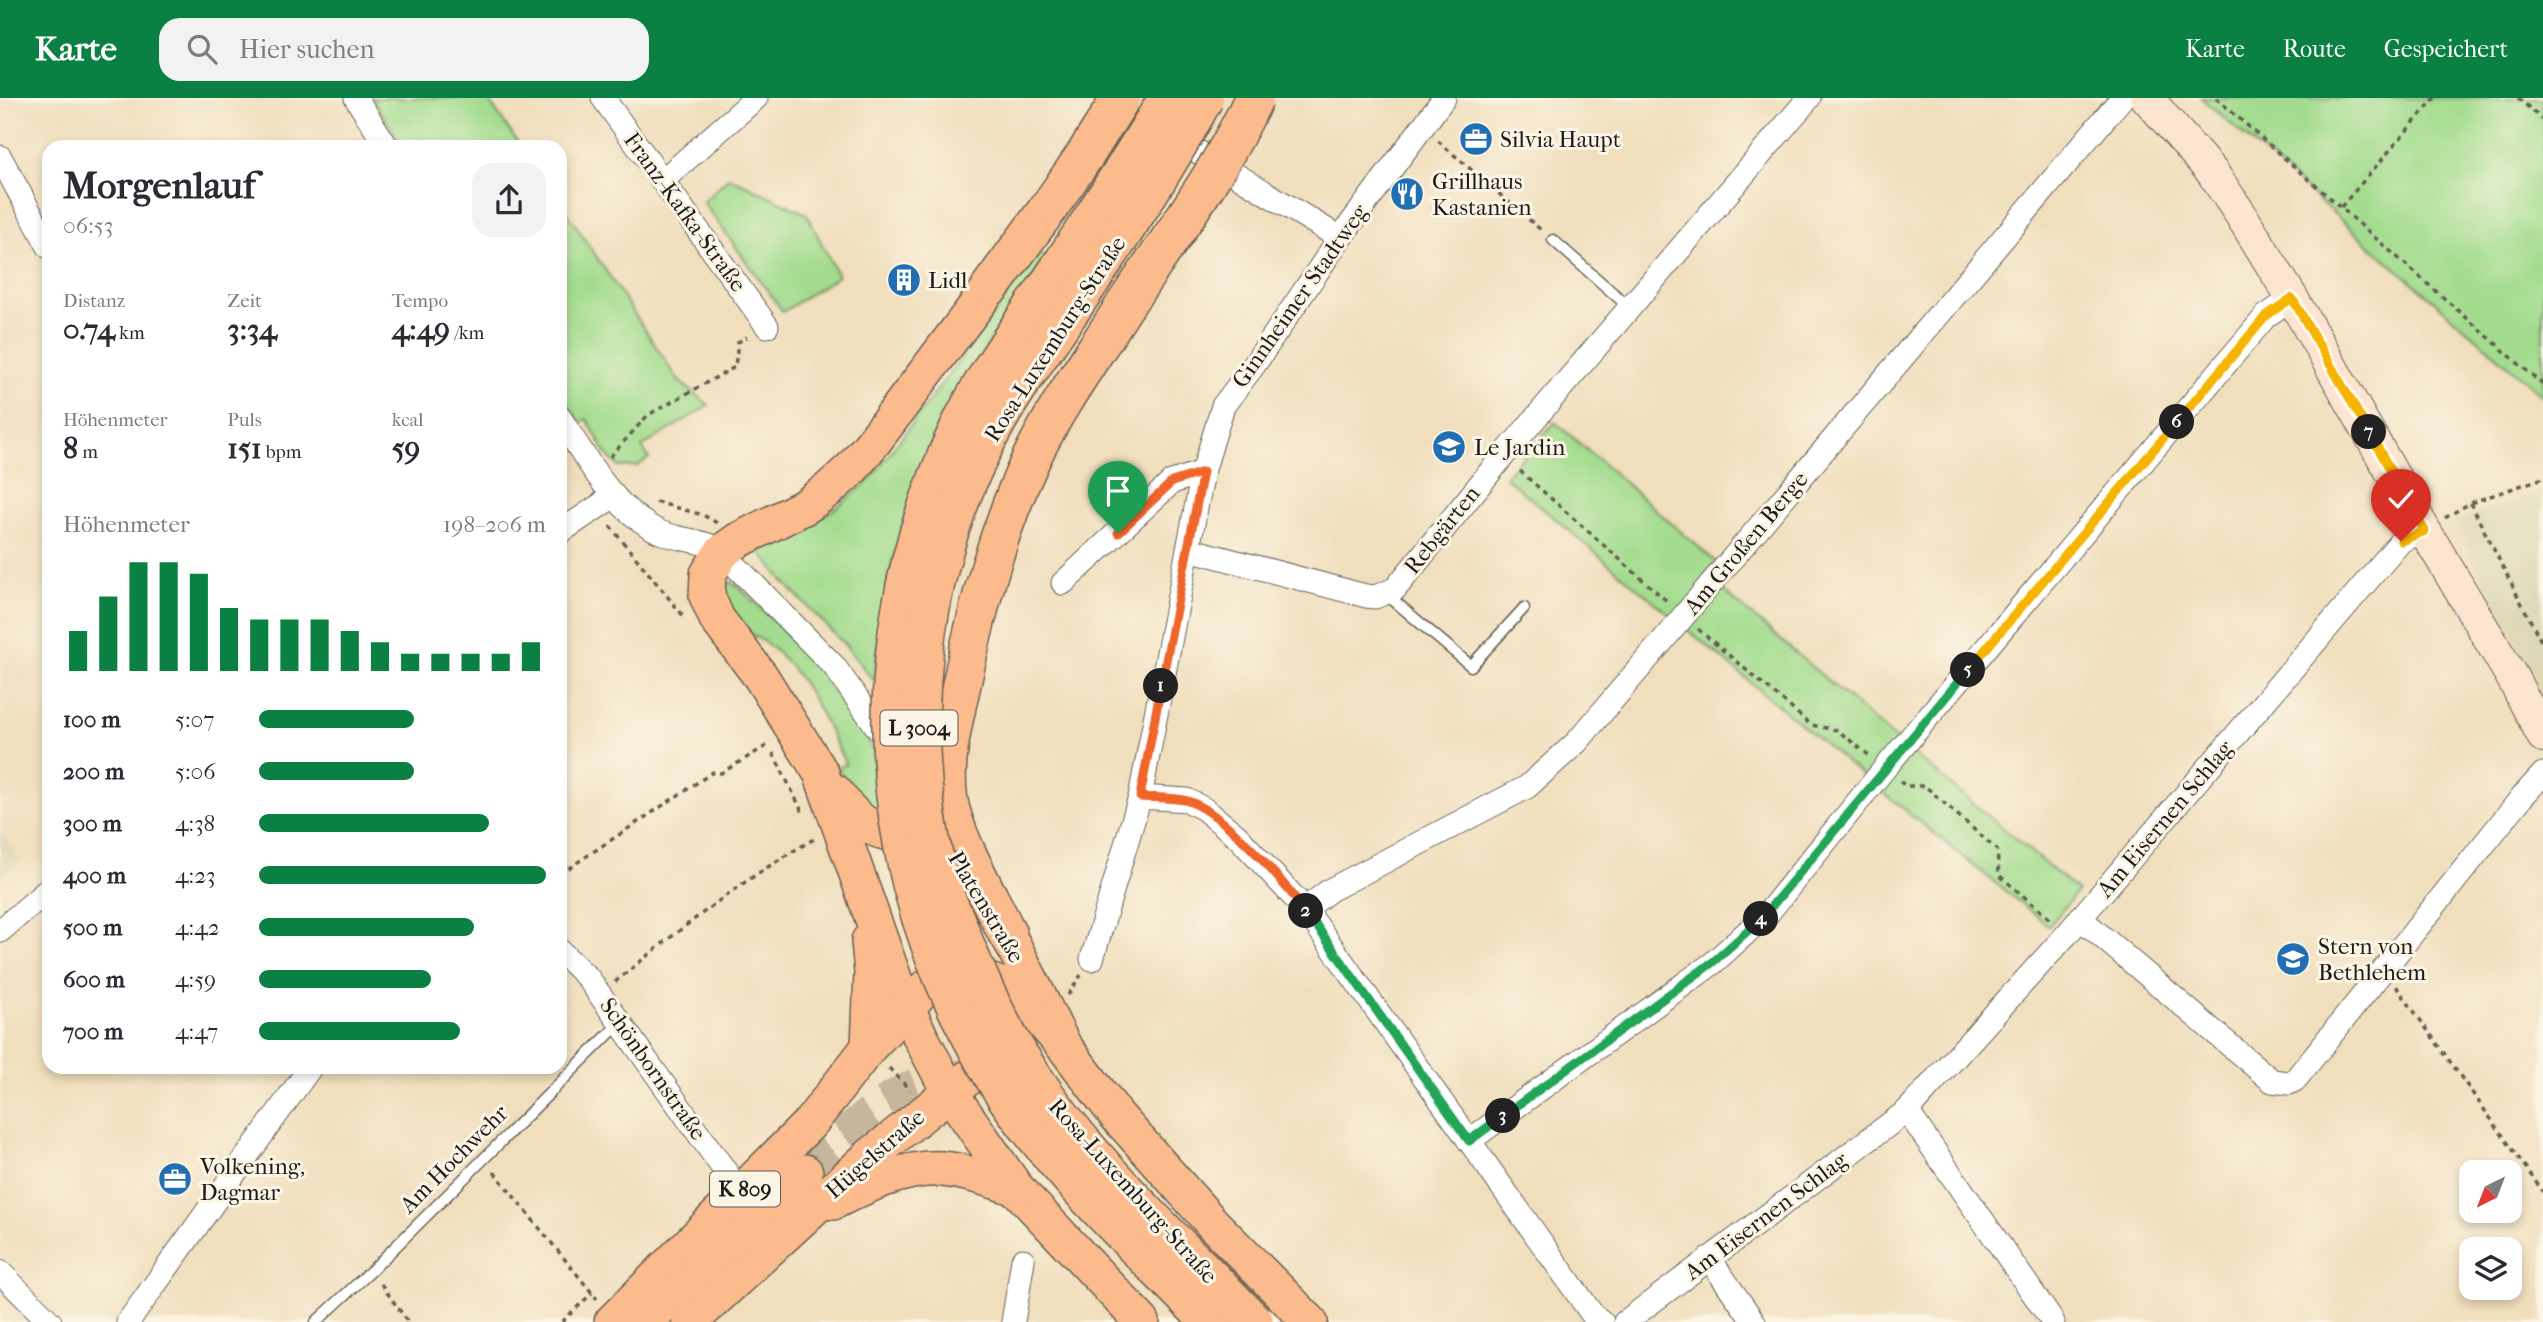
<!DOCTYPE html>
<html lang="de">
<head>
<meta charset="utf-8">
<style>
  :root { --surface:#fff; --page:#f2f2f3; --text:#2b2b33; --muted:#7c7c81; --accent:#0b8043 }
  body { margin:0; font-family:"IM FELL French Canon",serif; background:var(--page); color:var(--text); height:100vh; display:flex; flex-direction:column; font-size:26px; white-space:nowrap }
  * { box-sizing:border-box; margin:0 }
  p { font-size:23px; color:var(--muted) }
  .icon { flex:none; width:38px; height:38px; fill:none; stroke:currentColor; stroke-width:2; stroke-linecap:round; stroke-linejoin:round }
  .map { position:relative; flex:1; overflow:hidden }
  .panel { position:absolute; left:42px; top:42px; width:525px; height:934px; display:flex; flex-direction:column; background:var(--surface); border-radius:21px; box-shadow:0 4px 10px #0003 }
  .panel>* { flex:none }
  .needle { width:46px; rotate:222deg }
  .tools { position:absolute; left:2459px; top:1062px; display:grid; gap:14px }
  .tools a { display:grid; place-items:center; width:63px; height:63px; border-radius:14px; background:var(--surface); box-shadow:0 4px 10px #0003; font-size:35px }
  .pin { position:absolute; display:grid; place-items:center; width:60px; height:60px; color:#fff; margin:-72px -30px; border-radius:50% 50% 50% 0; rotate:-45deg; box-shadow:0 0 7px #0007 }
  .pin .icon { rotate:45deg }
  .km { position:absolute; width:35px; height:35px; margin:-18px; border-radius:50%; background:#222; color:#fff; font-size:19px; line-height:35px; text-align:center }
  .round { display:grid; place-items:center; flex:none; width:74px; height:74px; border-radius:21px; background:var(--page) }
  .summary { display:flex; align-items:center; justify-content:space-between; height:119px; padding:0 21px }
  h1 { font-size:38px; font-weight:700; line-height:52px }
  .figures { display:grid; grid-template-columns:repeat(3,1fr); gap:10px; height:119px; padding:7px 21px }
  .figures div { display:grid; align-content:center }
  .figures b { font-size:30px; font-weight:700 }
  .figures small { font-size:19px; font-weight:400 }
  .figures p { font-size:19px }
  .chart { height:196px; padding:14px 21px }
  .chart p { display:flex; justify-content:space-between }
  .chart svg { width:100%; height:126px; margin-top:7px; stroke:var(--accent); stroke-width:6 }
  ul { padding:0 21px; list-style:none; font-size:23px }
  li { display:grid; grid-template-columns:112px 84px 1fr; align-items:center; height:52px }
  li i { height:18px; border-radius:9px; background:var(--accent) }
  header { display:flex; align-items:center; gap:42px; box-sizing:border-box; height:98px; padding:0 35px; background:var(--accent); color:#fff }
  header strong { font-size:33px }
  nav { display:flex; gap:38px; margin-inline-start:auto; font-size:24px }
  .search { width:490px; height:63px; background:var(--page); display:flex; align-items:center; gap:18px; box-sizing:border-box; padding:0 24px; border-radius:21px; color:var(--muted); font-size:26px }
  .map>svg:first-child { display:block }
</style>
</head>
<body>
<header>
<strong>Karte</strong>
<div class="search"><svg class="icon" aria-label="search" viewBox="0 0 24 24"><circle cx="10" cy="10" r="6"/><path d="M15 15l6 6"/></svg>Hier suchen</div>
<nav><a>Karte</a><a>Route</a><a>Gespeichert</a></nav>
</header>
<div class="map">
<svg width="2543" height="1224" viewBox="0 0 2543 1224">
  <rect width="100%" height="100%" fill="#fcf5e5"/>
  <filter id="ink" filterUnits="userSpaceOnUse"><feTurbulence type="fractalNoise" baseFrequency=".0143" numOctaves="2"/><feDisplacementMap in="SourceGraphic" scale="14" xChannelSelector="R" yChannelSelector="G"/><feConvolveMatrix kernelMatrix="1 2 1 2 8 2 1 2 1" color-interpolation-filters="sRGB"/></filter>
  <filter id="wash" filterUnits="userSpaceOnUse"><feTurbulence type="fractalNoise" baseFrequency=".00686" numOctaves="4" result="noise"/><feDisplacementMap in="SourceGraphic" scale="28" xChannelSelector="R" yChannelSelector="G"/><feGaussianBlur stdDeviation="1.57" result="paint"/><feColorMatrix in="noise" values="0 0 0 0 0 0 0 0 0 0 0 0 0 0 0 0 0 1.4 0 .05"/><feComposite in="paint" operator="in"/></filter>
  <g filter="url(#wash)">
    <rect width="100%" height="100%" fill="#f0debc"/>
    <!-- built -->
    <g fill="#dfd8b7">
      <polygon points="2543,392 2543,600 2454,424"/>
      <polygon points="0,731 20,762 0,779"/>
    </g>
    <!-- green -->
    <g fill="#a3dc8e" stroke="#607c55" stroke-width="2">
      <polygon points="372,0 487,0 521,49 403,49"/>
      <polygon points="2201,0 2543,0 2543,298"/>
      <polygon points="729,79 807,116 838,178 783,214 703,104"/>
      <polygon points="560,104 679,283 709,307 642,349 649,360 638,368 619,369 607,357 587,321 580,325 560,294"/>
      <path d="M1039,156L1046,159C1017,204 985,247 958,293C907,382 883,483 874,583L845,547L783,483L759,452C801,433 840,412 872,379Z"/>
      <polygon points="1555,324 1717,465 1705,477 1904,648 2078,793 2049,828 1864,679 1505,379"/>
      <path d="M723,481L738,488L785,534L828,582L872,650L881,723L854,699L838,670L846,666C825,626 807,578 771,549C756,537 730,528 723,508C720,501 723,489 723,481Z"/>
    </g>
  </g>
  <g filter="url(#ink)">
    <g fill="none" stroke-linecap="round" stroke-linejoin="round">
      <!-- primary-tunnel -->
      <path stroke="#c6b79c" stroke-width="35" stroke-dasharray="35 18" stroke-linecap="butt" d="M805,1074C849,1034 904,972 969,980"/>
      <!-- lane casing -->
      <g stroke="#666054" stroke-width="13">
        <g id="lane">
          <polyline points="1553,142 1630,210"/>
          <polyline points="1386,496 1471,568 1524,510"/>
          <polyline points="316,1224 371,1173 620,925"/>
        </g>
      </g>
      <!-- street casing -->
      <g stroke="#666054" stroke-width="25">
        <g id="street">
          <polyline points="356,0 387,49"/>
          <polyline points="603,0 767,228"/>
          <polyline points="1172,38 1340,140"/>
          <polyline points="0,59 49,149"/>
          <polyline points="662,83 756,0"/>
          <path d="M560,320C587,361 613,412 660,434C680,443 704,441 722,454L834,568L889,646"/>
          <polyline points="560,434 614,398"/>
          <polyline points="1188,451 1366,498 1375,499 1395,491 1503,358 1809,0"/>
          <polyline points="1063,485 1172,384 1203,374"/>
          <polyline points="1140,699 1187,702 1204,711 1237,738 1305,811 1592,1216 1602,1224"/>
          <polyline points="1305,811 1330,792 1527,689 1577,644 2122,0"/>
          <polyline points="2080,820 2272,983 2289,985 2295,982 2522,699 2543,676"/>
          <polyline points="0,833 49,791"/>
          <polyline points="560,853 588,880 728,1077 743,1093"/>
          <polyline points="1092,861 1140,699 1203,374 1223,308 1254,267 1340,140 1444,0"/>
          <polyline points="1907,1013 2053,1224"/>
          <polyline points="1469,1043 1713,865 1768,815 1885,670 2266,218 2292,200"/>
          <polyline points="1709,1160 1754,1224"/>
          <polyline points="0,1174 50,1224"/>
          <polyline points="128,1224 310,970"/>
          <polyline points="1013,1224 1023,1162"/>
          <polyline points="1625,1224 1907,1013 2067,836 2401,443 2425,433"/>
        </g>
      </g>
      <!-- secondary casing -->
      <g stroke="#666054" stroke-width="34">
        <polyline id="secondary" points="2147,0 2212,74 2241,117 2292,200 2425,433 2512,579 2543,638"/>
      </g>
      <!-- primary casing -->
      <g stroke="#666054" stroke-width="38">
        <g id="primary">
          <polyline points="991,188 874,343 852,370 829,391 806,408 737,443 722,454 708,476 707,498 717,521 761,579 821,675 896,886 920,938 949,993 1016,1090 1142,1224"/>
          <path d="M835,694C860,729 888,749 928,723"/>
          <polyline points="1007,835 1063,947 1117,1018 1212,1125 1310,1224"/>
          <polyline points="869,843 872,875 869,949"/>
          <path d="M833,1104C865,1088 905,1068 942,1071C967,1073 992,1082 1016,1090"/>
          <polyline points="612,1224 811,1024 869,949 924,891 939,882 963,877 984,881 1000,887 1041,922 1063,947"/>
          <polyline points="645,1224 805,1074"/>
          <polyline points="690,1224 869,1059 968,980"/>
        </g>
      </g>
      <!-- highway casing -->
      <g stroke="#666054" stroke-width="41">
        <g id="highway">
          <polyline points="991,188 1050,108"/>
          <path d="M1007,835C989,798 953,738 948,699C943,661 954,621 962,584C978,507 998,432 1031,361C1056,308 1094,256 1125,207"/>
        </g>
      </g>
      <!-- path -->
      <g stroke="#666054" stroke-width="3.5" stroke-dasharray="5 5" stroke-linecap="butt">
        <polyline points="2216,0 2543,287"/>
        <polyline points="2518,0 2543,22"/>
        <polyline points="1438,43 1541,132"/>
        <polyline points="2341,109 2435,0"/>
        <polyline points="610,359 648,317 735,269 738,244 747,239"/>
        <polyline points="1520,373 1669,505"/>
        <polyline points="656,404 703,417 717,425"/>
        <polyline points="2470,405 2543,547"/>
        <polyline points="2445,420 2470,405 2543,380"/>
        <polyline points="610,428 685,520"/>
        <polyline points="1698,531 1811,627 1837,632 1870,658"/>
        <polyline points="773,655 804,717"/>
        <polyline points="1900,683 1905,688 1925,688 1997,752 1999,777 2050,821"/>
        <polyline points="560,776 713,674 721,675 768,647"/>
        <path d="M615,884C679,832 743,781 814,741"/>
        <polyline points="2396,888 2543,1094"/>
        <polyline points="1068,897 1081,877"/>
        <polyline points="889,970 910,992"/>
        <polyline points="494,1074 597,1201"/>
        <polyline points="381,1186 408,1224"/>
        <polyline points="562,1224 592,1195"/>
      </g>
      <!-- lane -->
      <use href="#lane" stroke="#fff" stroke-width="10"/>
      <!-- street -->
      <use href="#street" stroke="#fff" stroke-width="23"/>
      <!-- secondary -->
      <use href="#secondary" stroke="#fde4d1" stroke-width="32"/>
      <!-- primary -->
      <use href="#primary" stroke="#fbbb8d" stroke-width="35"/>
      <!-- highway -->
      <use href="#highway" stroke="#fbbb8d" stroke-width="38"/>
      <!-- highway-bridge casing -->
      <g stroke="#666054" stroke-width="41" stroke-linecap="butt">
        <g id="highway-bridge">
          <path d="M1168,0C1130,64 1088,127 1047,189C1017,233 985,277 961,326C870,515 867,726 959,915C975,946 991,977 1011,1006C1068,1086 1142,1154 1210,1224"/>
          <path d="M1204,0C1165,73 1119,142 1072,210C1043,252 1012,294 988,340C920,472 903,629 937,773C941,791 950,809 957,826C980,886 1006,943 1044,995C1104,1079 1183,1150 1254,1224"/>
          <polyline points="1050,108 1087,54 1121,0"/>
          <path d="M1125,207C1171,139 1220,74 1254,0"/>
        </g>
      </g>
      <!-- highway-bridge -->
      <use href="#highway-bridge" stroke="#fbbb8d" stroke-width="38"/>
    </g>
  </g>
  <g fill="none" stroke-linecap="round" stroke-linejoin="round" filter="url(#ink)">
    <!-- split-1 casing -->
    <g stroke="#fff" stroke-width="14">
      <polyline id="split-1" points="1118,435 1172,384 1203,374 1161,588"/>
    </g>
    <!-- split-2 casing -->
    <g stroke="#fff" stroke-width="14">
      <path id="split-2" d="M1161,588L1140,699C1155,700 1174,699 1188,703C1225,715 1281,782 1306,813"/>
    </g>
    <!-- split-3 casing -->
    <g stroke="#fff" stroke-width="14">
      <polyline id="split-3" points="1306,813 1469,1043 1503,1018"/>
    </g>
    <!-- split-4 casing -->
    <g stroke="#fff" stroke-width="14">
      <polyline id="split-4" points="1503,1018 1713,864 1761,821"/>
    </g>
    <!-- split-5 casing -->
    <g stroke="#fff" stroke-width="14">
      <polyline id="split-5" points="1761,821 1968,572"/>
    </g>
    <!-- split-6 casing -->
    <g stroke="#fff" stroke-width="14">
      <polyline id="split-6" points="1968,572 2177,324"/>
    </g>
    <!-- split-7 casing -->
    <g stroke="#fff" stroke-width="14">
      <polyline id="split-7" points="2177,324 2266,218 2292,200 2369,334"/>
    </g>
    <!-- split-8 casing -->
    <g stroke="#fff" stroke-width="14">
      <polyline id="split-8" points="2369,334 2425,433 2401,443"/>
    </g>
    <!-- split-1 -->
    <use href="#split-1" stroke="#f0652b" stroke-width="9"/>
    <!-- split-2 -->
    <use href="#split-2" stroke="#f0652b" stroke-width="9"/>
    <!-- split-3 -->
    <use href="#split-3" stroke="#22a559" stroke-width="9"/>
    <!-- split-4 -->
    <use href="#split-4" stroke="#22a559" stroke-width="9"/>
    <!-- split-5 -->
    <use href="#split-5" stroke="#22a559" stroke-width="9"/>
    <!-- split-6 -->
    <use href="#split-6" stroke="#f5b400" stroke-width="9"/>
    <!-- split-7 -->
    <use href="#split-7" stroke="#f5b400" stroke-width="9"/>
    <!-- split-8 -->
    <use href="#split-8" stroke="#f5b400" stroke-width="9"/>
  </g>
  <!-- icons -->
  <defs>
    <g id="office-disc" transform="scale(1.75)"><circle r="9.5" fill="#1f6fb2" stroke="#fcf5e5"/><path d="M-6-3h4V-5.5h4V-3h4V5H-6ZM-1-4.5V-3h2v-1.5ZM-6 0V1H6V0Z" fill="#fff"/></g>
    <g id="restaurant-disc" transform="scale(1.75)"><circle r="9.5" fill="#1f6fb2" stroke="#fcf5e5"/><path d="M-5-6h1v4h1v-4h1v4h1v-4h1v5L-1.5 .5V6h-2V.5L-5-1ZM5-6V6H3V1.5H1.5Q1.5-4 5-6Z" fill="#fff"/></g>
    <g id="building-disc" transform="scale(1.75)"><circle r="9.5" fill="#1f6fb2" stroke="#fcf5e5"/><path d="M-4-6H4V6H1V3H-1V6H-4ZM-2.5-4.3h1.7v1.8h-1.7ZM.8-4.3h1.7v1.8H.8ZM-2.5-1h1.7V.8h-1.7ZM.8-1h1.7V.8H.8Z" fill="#fff"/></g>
    <g id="school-disc" transform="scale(1.75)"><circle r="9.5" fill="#1f6fb2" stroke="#fcf5e5"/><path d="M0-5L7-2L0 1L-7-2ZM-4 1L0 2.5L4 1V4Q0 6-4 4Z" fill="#fff"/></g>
  </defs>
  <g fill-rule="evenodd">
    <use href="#office-disc" x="1476" y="41"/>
    <use href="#restaurant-disc" x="1407" y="96"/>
    <use href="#building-disc" x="904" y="182"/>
    <use href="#school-disc" x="1449" y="349"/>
    <use href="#school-disc" x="2293" y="861"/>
    <use href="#office-disc" x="175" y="1081"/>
  </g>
  <g text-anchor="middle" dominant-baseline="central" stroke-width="6" stroke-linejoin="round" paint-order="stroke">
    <!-- shield labels -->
    <g fill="#fcf5e5" stroke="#5f5d58" stroke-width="2">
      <rect x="880.5" y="612.5" width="77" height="35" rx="5"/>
      <rect x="710" y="1073.5" width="70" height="35" rx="5"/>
    </g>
    <g font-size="21" font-weight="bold" fill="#1c1c1c">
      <text x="919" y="630">L 3004</text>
      <text x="745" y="1091">K 809</text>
    </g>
    <!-- poi labels -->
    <g font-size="23" fill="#1c1c1c" stroke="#fcf5e5" text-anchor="start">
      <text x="1500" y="41">Silvia Haupt</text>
      <text x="1432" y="83">Grillhaus<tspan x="1432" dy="26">Kastanien</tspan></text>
      <text x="928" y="182">Lidl</text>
      <text x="1474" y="349">Le Jardin</text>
      <text x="2318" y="848">Stern von<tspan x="2318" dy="26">Bethlehem</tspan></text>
      <text x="200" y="1068">Volkening,<tspan x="200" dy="26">Dagmar</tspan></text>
    </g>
    <!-- street labels -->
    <g font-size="23" fill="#1c1c1c" stroke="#fcf5e5">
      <text transform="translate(685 114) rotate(54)">Franz-Kafka-Straße</text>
      <text transform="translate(1300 198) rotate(-55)">Ginnheimer Stadtweg</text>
      <text transform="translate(1055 241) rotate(-57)">Rosa-Luxemburg-Straße</text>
      <text transform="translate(1442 432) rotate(-51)">Rebgärten</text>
      <text transform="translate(1746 445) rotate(-50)">Am Großen Berge</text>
      <text transform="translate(2165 721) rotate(-50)">Am Eisernen Schlag</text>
      <text transform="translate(986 809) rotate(59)">Platenstraße</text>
      <text transform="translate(653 971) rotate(55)">Schönbornstraße</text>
      <text transform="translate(875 1056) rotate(-41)">Hügelstraße</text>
      <text transform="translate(454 1061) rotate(-45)">Am Hochwehr</text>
      <text transform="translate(1133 1093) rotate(48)">Rosa-Luxemburg-Straße</text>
      <text transform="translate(1766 1118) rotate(-37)">Am Eisernen Schlag</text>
    </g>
  </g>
</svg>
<div class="tools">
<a><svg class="needle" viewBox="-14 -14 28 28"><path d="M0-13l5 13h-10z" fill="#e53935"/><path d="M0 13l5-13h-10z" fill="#7c7c81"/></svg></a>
<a><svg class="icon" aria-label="layers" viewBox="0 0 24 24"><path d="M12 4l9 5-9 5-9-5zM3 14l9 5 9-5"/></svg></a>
</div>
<div class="pin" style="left:1118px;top:435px;background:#1e9e55"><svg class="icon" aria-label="arrive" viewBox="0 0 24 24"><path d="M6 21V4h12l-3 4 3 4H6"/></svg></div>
<div class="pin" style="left:2401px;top:443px;background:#d93025"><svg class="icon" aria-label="check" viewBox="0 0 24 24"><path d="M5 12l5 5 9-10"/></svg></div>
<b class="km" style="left:1161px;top:588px">1</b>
<b class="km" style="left:1306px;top:813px">2</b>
<b class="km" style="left:1503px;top:1018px">3</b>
<b class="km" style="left:1761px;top:821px">4</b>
<b class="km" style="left:1968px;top:572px">5</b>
<b class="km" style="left:2177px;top:324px">6</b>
<b class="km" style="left:2369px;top:334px">7</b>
<section class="panel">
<div class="summary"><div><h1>Morgenlauf</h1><p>06:53</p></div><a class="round"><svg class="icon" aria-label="share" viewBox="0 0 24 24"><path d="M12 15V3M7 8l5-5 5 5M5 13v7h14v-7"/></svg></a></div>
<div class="figures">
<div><p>Distanz</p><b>0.74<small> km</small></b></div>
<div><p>Zeit</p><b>3:34</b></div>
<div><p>Tempo</p><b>4:49<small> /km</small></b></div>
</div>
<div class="figures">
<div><p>Höhenmeter</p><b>8<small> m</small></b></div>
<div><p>Puls</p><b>151<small> bpm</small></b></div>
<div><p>kcal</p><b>59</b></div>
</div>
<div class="chart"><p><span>Höhenmeter</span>198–206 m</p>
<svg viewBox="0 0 160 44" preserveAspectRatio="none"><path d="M5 44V30M15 44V18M25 44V6M35 44V6M45 44V10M55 44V22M65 44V26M75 44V26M85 44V26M95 44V30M105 44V34M115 44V38M125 44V38M135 44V38M145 44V38M155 44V34"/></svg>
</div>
<ul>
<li><b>100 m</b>5:07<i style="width:54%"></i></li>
<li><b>200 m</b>5:06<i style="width:54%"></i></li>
<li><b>300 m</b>4:38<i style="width:80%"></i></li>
<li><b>400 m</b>4:23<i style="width:100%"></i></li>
<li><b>500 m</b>4:42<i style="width:75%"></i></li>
<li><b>600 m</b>4:59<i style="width:60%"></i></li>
<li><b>700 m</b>4:47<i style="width:70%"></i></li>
</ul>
</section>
</div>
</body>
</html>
